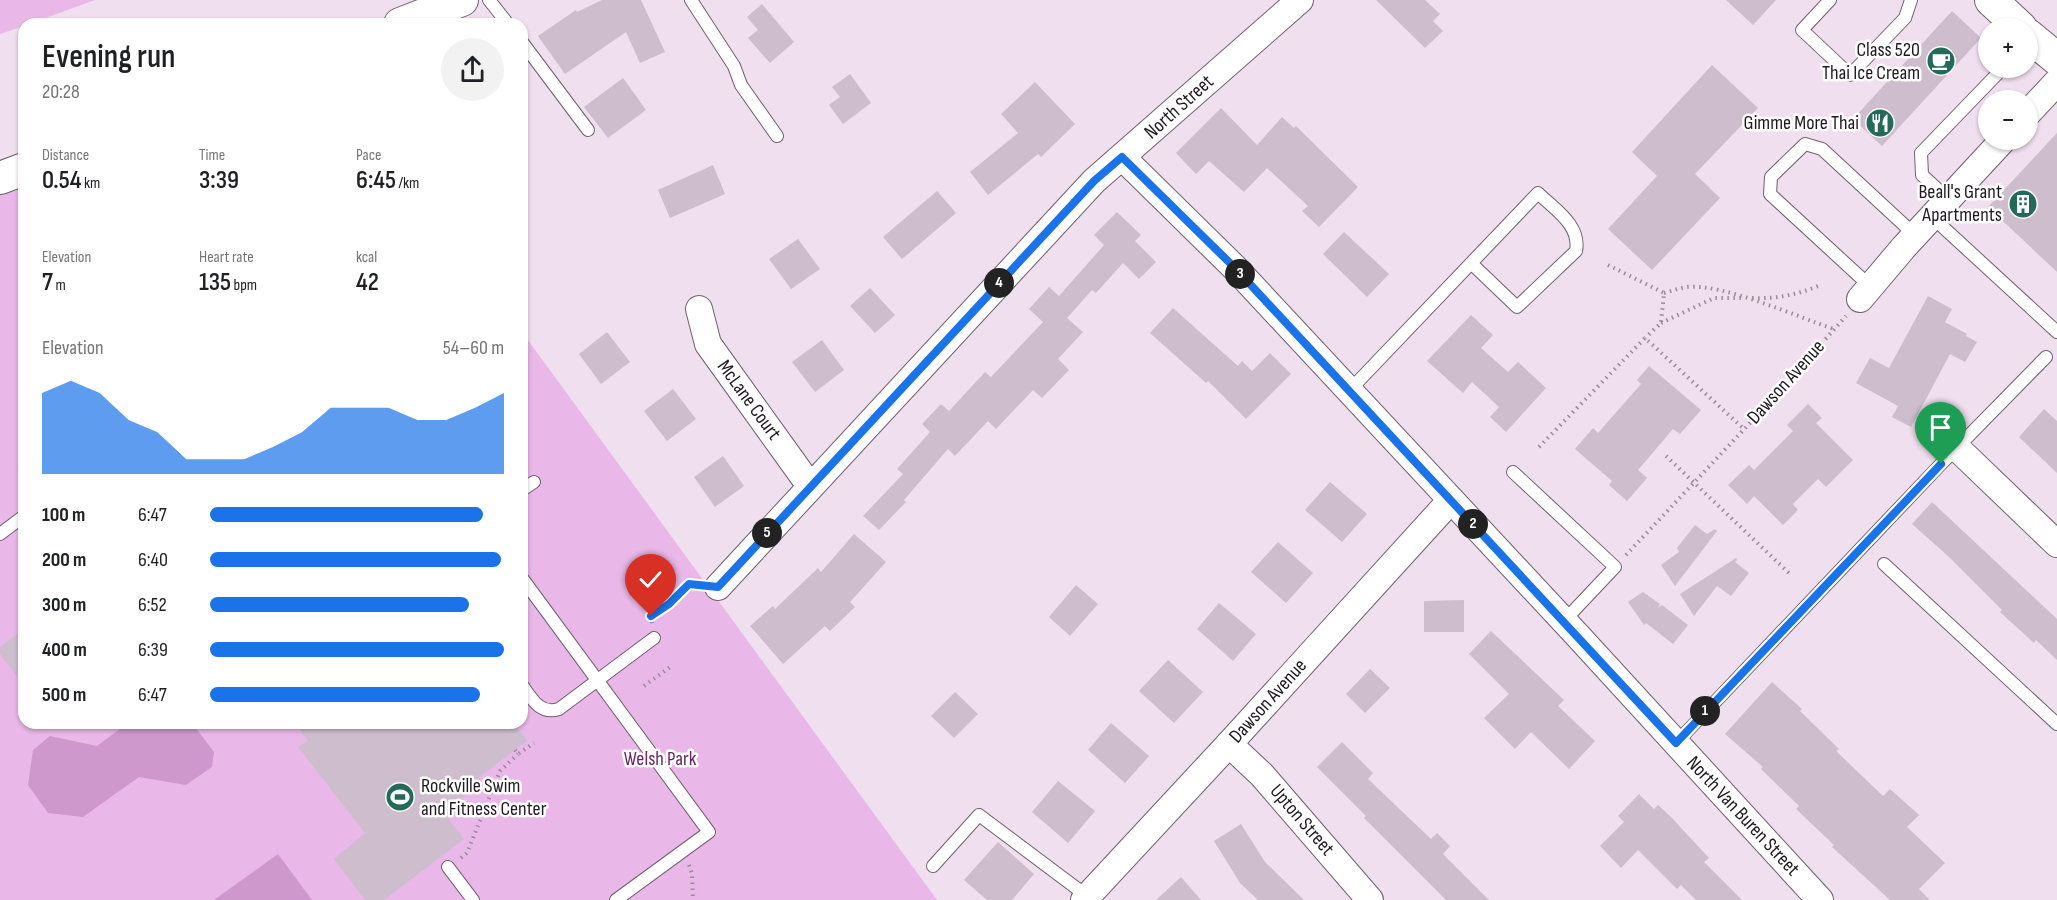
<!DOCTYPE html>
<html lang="en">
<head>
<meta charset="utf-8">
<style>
  :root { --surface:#fff; --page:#f2f2f2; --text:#202124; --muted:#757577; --accent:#1a73e8 }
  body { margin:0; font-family:"Sofia Sans Condensed",sans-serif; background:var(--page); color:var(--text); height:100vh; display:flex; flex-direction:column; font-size:22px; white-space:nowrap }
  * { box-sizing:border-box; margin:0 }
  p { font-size:20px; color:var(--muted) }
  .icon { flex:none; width:33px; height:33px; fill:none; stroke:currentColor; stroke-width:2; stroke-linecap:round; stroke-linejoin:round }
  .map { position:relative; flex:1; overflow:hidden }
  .sheet { position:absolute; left:18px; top:18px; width:510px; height:711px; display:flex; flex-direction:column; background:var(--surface); border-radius:18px; box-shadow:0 2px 4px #0004 }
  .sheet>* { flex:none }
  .controls { position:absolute; left:1978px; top:18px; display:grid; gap:12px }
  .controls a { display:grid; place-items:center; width:60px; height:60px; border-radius:50%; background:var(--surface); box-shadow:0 2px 4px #0004; font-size:30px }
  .pin { position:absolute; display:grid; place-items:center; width:51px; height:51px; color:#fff; margin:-62px -26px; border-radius:50% 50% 50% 0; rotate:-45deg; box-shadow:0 0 6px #0007 }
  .pin .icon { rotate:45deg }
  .km { position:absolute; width:30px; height:30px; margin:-15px; border-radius:50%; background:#222; color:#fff; font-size:16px; line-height:30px; text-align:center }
  .round { display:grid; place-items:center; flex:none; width:63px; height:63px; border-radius:32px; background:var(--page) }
  .head { display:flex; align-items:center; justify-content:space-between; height:102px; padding:0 24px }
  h1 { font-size:33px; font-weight:600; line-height:45px }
  .figures { display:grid; grid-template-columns:repeat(3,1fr); gap:9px; height:102px; padding:6px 24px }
  .figures div { display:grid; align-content:center }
  .figures b { font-size:26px; font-weight:600 }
  .figures small { font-size:16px; font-weight:400 }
  .figures p { font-size:16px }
  .chart { height:168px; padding:12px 24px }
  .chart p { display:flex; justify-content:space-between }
  .chart svg { width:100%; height:108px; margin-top:6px; fill:var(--accent); opacity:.7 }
  ul { padding:0 24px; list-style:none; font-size:20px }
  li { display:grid; grid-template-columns:96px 72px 1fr; align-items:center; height:45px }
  li i { height:15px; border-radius:8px; background:var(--accent) }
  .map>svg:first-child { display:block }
</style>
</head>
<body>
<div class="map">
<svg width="2057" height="900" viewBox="0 0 2057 900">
  <rect width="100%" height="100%" fill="#f0dfef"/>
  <!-- green -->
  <g fill="#e9b8e8">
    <polygon points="0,0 95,0 29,24 24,24 24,26 0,34"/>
    <polygon points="24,185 24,723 522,723 522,332 937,900 0,900 0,194"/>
  </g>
  <!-- water -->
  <g fill="#ce98cd">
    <polygon points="128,723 192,723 214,752 212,767 186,785 139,777 83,817 48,813 28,785 33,750 50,736 97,746"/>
    <polygon points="278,854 312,900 214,900"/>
  </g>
  <!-- building -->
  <g fill="#cdbdcd">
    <polygon points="602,0 641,0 665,52 640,63 626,32 565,74 538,36 576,10 577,12"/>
    <polygon points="1376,0 1425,0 1440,14 1433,21 1443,31 1425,48"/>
    <polygon points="1726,0 1776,0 1753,25"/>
    <polygon points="762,4 794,42 770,63 748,38 758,30 747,17"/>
    <polygon points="1952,11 1981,38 1882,146 1853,119"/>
    <polygon points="1712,65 1758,108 1695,174 1720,198 1652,270 1608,229 1657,176 1632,152"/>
    <polygon points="850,74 871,103 843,124 829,105 840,97 832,87"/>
    <polygon points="623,78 646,110 608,138 584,107"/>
    <polygon points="1035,82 1075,124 1041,157 1038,154 988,195 970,172 1018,133 1001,114"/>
    <polygon points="1221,108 1257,145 1282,117 1294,128 1296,126 1358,187 1319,227 1302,211 1308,206 1267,168 1244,192 1209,161 1196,174 1176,153"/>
    <polygon points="2057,133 2057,272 1988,207"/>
    <polygon points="713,165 725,194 670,218 658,190"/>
    <polygon points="937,191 956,213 902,259 883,237"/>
    <polygon points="1117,212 1141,235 1135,241 1156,262 1139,279 1123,263 1096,293 1092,290 1067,318 1083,332 1058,359 1069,370 1042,398 1033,390 996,429 988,421 955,456 948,449 904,500 906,502 879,530 863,516 903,474 897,469 930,432 922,424 941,404 949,411 985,372 991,377 1043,322 1029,309 1049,287 1059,296 1104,245 1094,235"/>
    <polygon points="1344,232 1389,274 1367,297 1323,254"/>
    <polygon points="798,239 820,269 791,289 769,259"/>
    <polygon points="870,288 895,315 875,333 850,306"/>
    <polygon points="1928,296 1952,309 1945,322 1967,334 1966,336 1977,342 1965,362 1950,354 1911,427 1892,417 1898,406 1856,383 1870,358 1889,368"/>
    <polygon points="1173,308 1238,366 1242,361 1252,371 1270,353 1291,374 1246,419 1208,381 1206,383 1150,333"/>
    <polygon points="1471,315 1493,335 1481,348 1508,372 1518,362 1546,388 1506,432 1490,417 1499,407 1472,382 1463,393 1427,361"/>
    <polygon points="607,332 630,362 601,384 579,354"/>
    <polygon points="822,340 844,370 815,392 792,362"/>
    <polygon points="1649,366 1701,410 1680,434 1673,429 1638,470 1647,478 1627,501 1609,485 1612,481 1575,449 1593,428 1598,433 1641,384 1637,380"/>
    <polygon points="673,389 696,419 667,441 644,411"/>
    <polygon points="1808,404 1822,418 1816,423 1853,460 1826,487 1818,479 1793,504 1798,510 1783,525 1754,496 1747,504 1728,485 1749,465 1754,470 1793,431 1787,425"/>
    <polygon points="2044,409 2057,421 2057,473 2019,437"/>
    <polygon points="723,456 744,486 715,507 694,477"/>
    <polygon points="1330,482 1367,514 1342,542 1305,510"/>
    <polygon points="1932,502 2057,619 2057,660 2036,640 2034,643 2000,612 2002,610 1949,557 1912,524"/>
    <polygon points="1695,525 1707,534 1715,529 1717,531 1675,586 1661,565 1679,552 1677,548"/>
    <polygon points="854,534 886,562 850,602 855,607 830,631 825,626 783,664 750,626 773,606 775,609 818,568 821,572"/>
    <polygon points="1278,542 1313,573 1286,603 1251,572"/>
    <polygon points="1736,558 1737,560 1735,562 1749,573 1731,596 1717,586 1694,616 1680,594"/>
    <polygon points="1076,585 1098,604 1070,636 1049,617"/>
    <polygon points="1643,592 1660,604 1658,608 1662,605 1688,625 1673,644 1646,623 1644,625 1628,602"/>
    <polygon points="1464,600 1464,632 1424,632 1424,601"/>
    <polygon points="1219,603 1256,634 1233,661 1197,629"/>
    <polygon points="24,629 24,686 0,654 0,647"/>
    <polygon points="1491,631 1564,700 1558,706 1595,741 1569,769 1531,732 1515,749 1484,718 1509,694 1469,654"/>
    <polygon points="1168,660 1203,692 1174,723 1139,691"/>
    <polygon points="1370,669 1390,688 1365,713 1346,694"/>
    <polygon points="1772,682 1802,709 1800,711 1839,749 1836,751 1883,796 1890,789 1919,815 1907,827 1945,863 1919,889 1930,900 1890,900 1832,847 1834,845 1796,809 1799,806 1761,769 1763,767 1725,734"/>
    <polygon points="955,692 978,714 954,738 931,716"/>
    <polygon points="295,723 514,723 527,741 478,778 481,783 443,812 464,839 384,900 365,900 334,859 365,833 298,747 308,741"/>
    <polygon points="1111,723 1149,756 1125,783 1088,750"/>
    <polygon points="1342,742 1373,773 1368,779 1431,839 1437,833 1450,846 1443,854 1489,900 1446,900 1364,818 1366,816 1317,767"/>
    <polygon points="1058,781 1095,811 1068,843 1032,812"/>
    <polygon points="1639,794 1654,809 1658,805 1671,817 1709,858 1704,862 1742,900 1696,900 1681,885 1677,889 1638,850 1621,868 1600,846 1624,822 1618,816"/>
    <polygon points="1241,824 1265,862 1304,900 1258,900 1240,883 1214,841"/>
    <polygon points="998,842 1034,874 1012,900 987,900 964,880"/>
    <polygon points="1181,877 1201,900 1156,900"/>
  </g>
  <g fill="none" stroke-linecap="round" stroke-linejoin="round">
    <!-- service casing -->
    <g stroke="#6f606e" stroke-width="14">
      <g id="service">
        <polyline points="489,0 508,24"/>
        <polyline points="691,0 734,66 741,85 777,136"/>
        <polyline points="1830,0 1802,30 1850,75 1905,18 1911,0"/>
        <polyline points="522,42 588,130"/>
        <polyline points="1948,199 1922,175 1921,153 2003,68"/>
        <polyline points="1932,217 2057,332"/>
        <polyline points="1871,287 1770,194 1771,177 1805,144 1822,149 1915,235"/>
        <path d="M1349,391L1538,193C1555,210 1581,225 1576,251L1517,307L1471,263"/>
        <polyline points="1513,472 1615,567 1564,621"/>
        <polyline points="522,490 534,482"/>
        <polyline points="0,534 24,516"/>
        <polyline points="1884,564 2057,724"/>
        <polyline points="522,578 709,832 616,900"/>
        <path d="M522,685C532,699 540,715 559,709L654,638"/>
        <polyline points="1676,743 1941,464 2046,357"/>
        <polyline points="933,866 979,815 1087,896"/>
        <polyline points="448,867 473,900"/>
      </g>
    </g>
    <!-- minor casing -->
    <g stroke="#6f606e" stroke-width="28">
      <g id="minor">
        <polyline points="2028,113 2057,82"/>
        <polyline points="1122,157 1236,269 1578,636 1820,900"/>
        <polyline points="1860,299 1904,247 2003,140"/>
        <polyline points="699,309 708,344 810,486"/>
        <polyline points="1957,448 2057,544"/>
        <polyline points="718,587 1094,181 1300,0"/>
        <polyline points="1229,744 1262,775 1370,900"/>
        <polyline points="1084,900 1229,744 1451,500"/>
      </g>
    </g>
    <!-- tertiary casing -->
    <g stroke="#6f606e" stroke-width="34">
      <g id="tertiary">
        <polyline points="1991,0 2021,28"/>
        <polyline points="400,24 462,0"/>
        <polyline points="2028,35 2057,59"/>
        <polyline points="0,178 24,169"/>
      </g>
    </g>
    <!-- path -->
    <g stroke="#998c98" stroke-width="4" stroke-dasharray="1.5 4.5" stroke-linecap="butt">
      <polyline points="1608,265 1664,293 1661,323 1645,338"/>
      <path d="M1664,293C1672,291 1679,288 1687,287C1723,283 1797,317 1834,329"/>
      <path d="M1752,298C1776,299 1796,295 1818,286"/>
      <polyline points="1661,323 1714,298 1741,298"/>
      <polyline points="1539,447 1645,338 1744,429"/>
      <polyline points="1666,456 1790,574"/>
      <polyline points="1626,555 1765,407 1846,316"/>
      <polyline points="652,623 651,616 669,604 689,584 697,585"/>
      <polyline points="644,686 673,665"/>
      <polyline points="515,750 518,754 534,743"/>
      <polyline points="461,858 467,853 500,771 518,754"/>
      <polyline points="689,865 692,874 693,900"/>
    </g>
    <!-- service -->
    <use href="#service" stroke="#fff" stroke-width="12"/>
    <!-- minor -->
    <use href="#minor" stroke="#fff" stroke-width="26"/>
    <!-- tertiary -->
    <use href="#tertiary" stroke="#fff" stroke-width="32"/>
  </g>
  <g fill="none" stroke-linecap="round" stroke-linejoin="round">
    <!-- route casing -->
    <g stroke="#fff" stroke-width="12">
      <polyline id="route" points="651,616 669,604 689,584 718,587 1094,181 1122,157 1236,269 1676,743 1941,464"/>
    </g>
    <!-- route -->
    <use href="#route" stroke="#1a73e8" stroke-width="8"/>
  </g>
  <!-- icons -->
  <defs>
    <g id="cafe-disc" transform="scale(1.5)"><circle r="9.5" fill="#25695b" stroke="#fff"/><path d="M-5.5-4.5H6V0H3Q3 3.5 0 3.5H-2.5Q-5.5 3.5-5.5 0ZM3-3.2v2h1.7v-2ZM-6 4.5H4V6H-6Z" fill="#fff"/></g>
    <g id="restaurant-disc" transform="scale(1.5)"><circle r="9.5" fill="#25695b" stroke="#fff"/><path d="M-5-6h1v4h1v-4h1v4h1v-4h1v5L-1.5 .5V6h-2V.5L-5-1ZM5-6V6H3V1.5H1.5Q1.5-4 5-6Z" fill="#fff"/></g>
    <g id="building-disc" transform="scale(1.5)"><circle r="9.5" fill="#25695b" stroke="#fff"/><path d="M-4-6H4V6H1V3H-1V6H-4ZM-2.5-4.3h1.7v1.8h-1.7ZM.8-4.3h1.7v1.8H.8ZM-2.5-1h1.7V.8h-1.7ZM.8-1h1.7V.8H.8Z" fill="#fff"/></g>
    <g id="stadium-disc" transform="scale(1.5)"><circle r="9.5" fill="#25695b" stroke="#fff"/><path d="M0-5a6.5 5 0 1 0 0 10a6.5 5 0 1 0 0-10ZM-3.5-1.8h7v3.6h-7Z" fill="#fff"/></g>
  </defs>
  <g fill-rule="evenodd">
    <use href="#cafe-disc" x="1941" y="61"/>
    <use href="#restaurant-disc" x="1880" y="123"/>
    <use href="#building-disc" x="2023" y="204"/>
    <use href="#stadium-disc" x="400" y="797"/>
  </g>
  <g text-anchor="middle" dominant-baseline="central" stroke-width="5" stroke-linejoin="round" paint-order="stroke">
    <!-- poi labels -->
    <g font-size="20" fill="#1f191f" stroke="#fff" text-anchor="end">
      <text x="1920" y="50">Class 520<tspan x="1920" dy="23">Thai Ice Cream</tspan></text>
      <text x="1859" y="123">Gimme More Thai</text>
      <text x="2002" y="192">Beall's Grant<tspan x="2002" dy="23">Apartments</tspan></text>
      <text x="421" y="786" text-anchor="start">Rockville Swim<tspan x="421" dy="23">and Fitness Center</tspan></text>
    </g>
    <!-- street labels -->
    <g font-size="20" fill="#1f191f" stroke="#fff">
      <text transform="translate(1179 107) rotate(-42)">North Street</text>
      <text transform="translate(1786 382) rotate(-48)">Dawson Avenue</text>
      <text transform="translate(749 400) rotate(54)">McLane Court</text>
      <text transform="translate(1268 701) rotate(-48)">Dawson Avenue</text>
      <text transform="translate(1743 816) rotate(47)">North Van Buren Street</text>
      <text transform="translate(1302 820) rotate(49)">Upton Street</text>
    </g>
    <!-- park labels -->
    <g font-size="20" fill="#642464" stroke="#fff">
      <text x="660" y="759">Welsh Park</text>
    </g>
  </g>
</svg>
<div class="controls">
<a>+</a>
<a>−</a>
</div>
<div class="pin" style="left:1941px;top:464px;background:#1e9e55"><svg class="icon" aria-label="arrive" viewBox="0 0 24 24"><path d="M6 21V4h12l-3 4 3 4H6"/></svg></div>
<div class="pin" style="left:651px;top:616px;background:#d93025"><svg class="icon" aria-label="check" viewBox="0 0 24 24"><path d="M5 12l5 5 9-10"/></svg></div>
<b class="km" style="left:1705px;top:711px">1</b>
<b class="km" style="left:1473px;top:524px">2</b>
<b class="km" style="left:1240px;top:274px">3</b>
<b class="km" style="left:999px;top:283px">4</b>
<b class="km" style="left:767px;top:533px">5</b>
<section class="sheet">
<div class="head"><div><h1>Evening run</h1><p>20:28</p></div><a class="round"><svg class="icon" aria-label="share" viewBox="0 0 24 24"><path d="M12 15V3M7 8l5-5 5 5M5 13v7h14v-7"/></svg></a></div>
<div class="figures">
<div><p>Distance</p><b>0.54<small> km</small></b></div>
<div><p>Time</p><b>3:39</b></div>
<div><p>Pace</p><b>6:45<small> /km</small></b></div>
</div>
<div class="figures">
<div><p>Elevation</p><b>7<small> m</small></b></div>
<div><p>Heart rate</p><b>135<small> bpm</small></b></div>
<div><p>kcal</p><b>42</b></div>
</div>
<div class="chart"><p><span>Elevation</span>54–60 m</p>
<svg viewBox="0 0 160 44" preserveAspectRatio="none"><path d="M0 44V11L10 6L20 11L30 22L40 27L50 38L60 38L70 38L80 33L90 27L100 17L110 17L120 17L130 22L140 22L150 17L160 11V44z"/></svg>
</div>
<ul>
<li><b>100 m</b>6:47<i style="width:93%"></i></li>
<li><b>200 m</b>6:40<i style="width:99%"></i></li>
<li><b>300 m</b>6:52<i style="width:88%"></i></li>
<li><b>400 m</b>6:39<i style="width:100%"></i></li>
<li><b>500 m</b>6:47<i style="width:92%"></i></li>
</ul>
</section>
</div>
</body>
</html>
